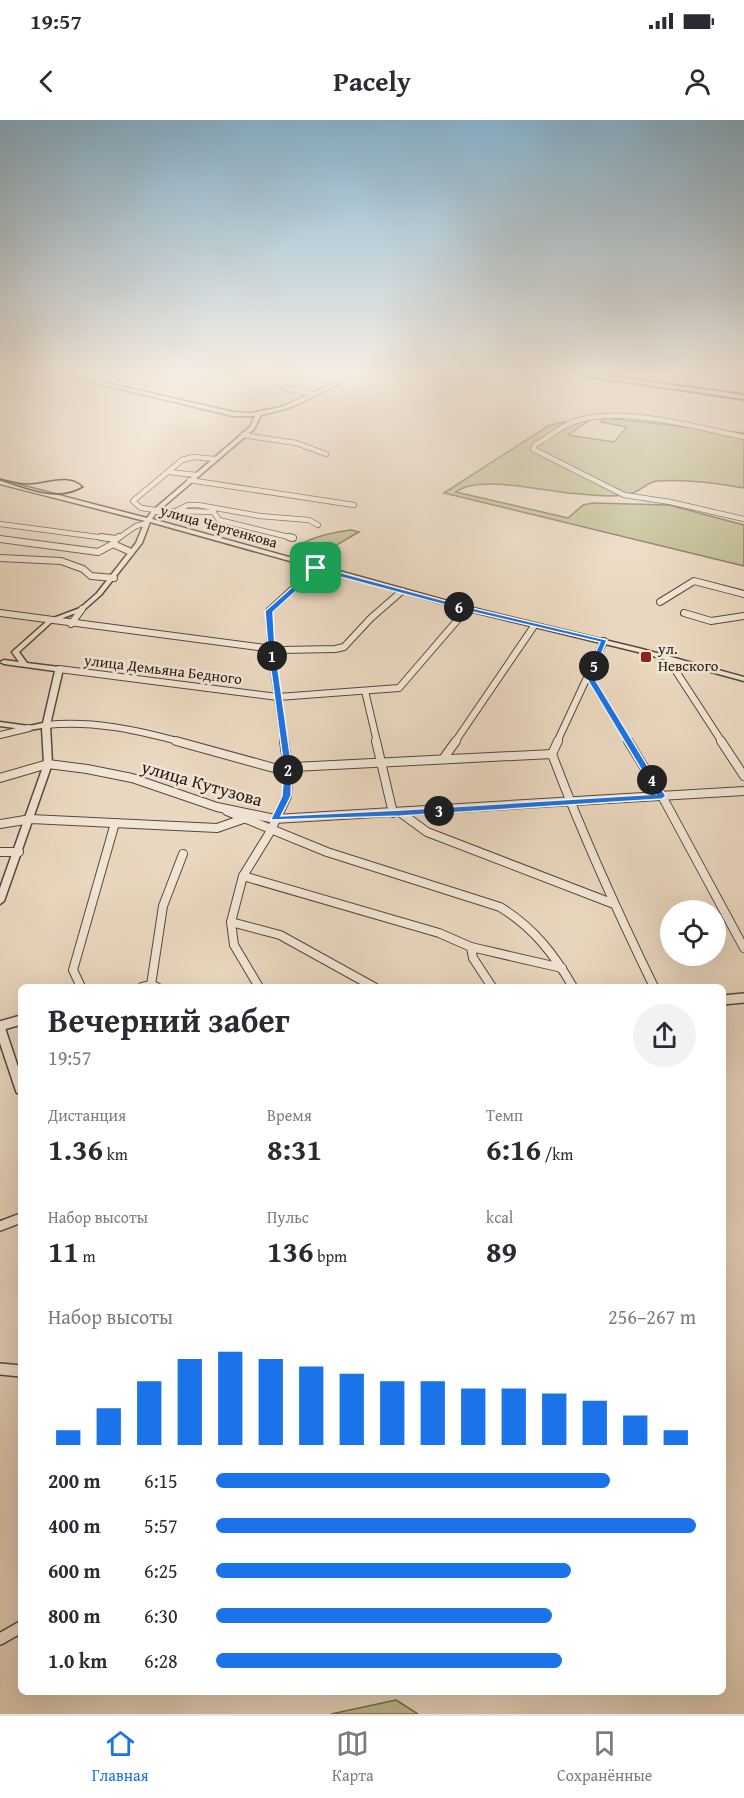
<!DOCTYPE html>
<html lang="ru">
<head>
<meta charset="utf-8">
<style>
  :root { --surface:#fff; --page:#f2f2f3; --text:#2b2b33; --muted:#7c7c81; --line:#e1e1e2; --accent:#1a73e8 }
  body { margin:0; font-family:"Gentium Book Plus",serif; background:var(--page); color:var(--text); height:100vh; display:flex; flex-direction:column; font-size:22px; white-space:nowrap }
  * { box-sizing:border-box; margin:0 }
  p { font-size:20px; color:var(--muted) }
  .icon { flex:none; width:33px; height:33px; fill:none; stroke:currentColor; stroke-width:2; stroke-linecap:round; stroke-linejoin:round }
  .map { position:relative; flex:1; overflow:hidden }
  .details { position:absolute; left:18px; top:864px; width:708px; height:711px; display:flex; flex-direction:column; background:var(--surface); border-radius:9px; box-shadow:0 6px 24px #0002 }
  .details>* { flex:none }
  .controls { position:absolute; left:660px; top:780px; display:grid; gap:12px }
  .controls a { display:grid; place-items:center; width:66px; height:66px; border-radius:50%; background:var(--surface); box-shadow:0 6px 24px #0002; font-size:30px }
  .pin { position:absolute; display:grid; place-items:center; width:51px; height:51px; color:#fff; margin:-26px; border-radius:12px; box-shadow:0 3px 9px #0006 }
  .km { position:absolute; width:30px; height:30px; margin:-15px; border-radius:50%; background:#222; color:#fff; font-size:16px; line-height:30px; text-align:center }
  .round { display:grid; place-items:center; flex:none; width:63px; height:63px; border-radius:32px; background:var(--page) }
  .headline { display:flex; align-items:center; justify-content:space-between; height:102px; padding:0 30px }
  h1 { font-size:33px; font-weight:700; line-height:45px }
  .metrics { display:grid; grid-template-columns:repeat(3,1fr); gap:9px; height:102px; padding:6px 30px }
  .metrics div { display:grid; align-content:center }
  .metrics b { font-size:30px; font-weight:700 }
  .metrics small { font-size:16px; font-weight:400 }
  .metrics p { font-size:16px }
  .chart { height:168px; padding:12px 30px }
  .chart p { display:flex; justify-content:space-between }
  .chart svg { width:100%; height:108px; margin-top:6px; stroke:var(--accent); stroke-width:6 }
  ul { padding:0 30px; list-style:none; font-size:20px }
  li { display:grid; grid-template-columns:96px 72px 1fr; align-items:center; height:45px }
  li i { height:15px; border-radius:8px; background:var(--accent) }
  .status { display:flex; justify-content:space-between; align-items:center; height:42px; padding:0 30px; background:var(--surface); direction:ltr }
  .status svg { height:16px; fill:currentColor }
  header { display:flex; justify-content:space-between; align-items:center; height:78px; padding:0 30px; background:var(--surface); font-size:27px; font-weight:700 }
  .menu { display:flex; justify-content:space-around; align-items:center; height:84px; border-top:2px solid var(--line); background:var(--surface); font-size:16px; color:var(--muted) }
  .menu a { display:grid; justify-items:center; gap:3px }
  .menu .current { color:var(--accent) }
  .map>svg:first-child { display:block }
</style>
</head>
<body>
<div class="status"><b>19:57</b><svg viewBox="0 0 49 12"><path d="M0 12V9h3v3zM5 12V6h3v6zM10 12V3h3v9zM15 12V0h3v12zM26 1h20v11H26zM47 4h2v5h-2z"/></svg></div>
<header><svg class="icon" aria-label="back" viewBox="0 0 24 24"><path d="M15 5l-7 7 7 7"/></svg>Pacely<svg class="icon" aria-label="person" viewBox="0 0 24 24"><circle cx="12" cy="8" r="4"/><path d="M4 21q1-7 8-7t8 7"/></svg></header>
<div class="map">
<svg width="744" height="1594" viewBox="0 0 744 1594">
  <rect width="100%" height="100%" fill="#ead7bf"/>
  <filter id="stains"><feTurbulence type="fractalNoise" baseFrequency=".00333" numOctaves="4"/><feColorMatrix values="0 0 0 0 .2 0 0 0 0 .09 0 0 0 0 .02 0 0 0 .5 -.17"/></filter>
  <radialGradient id="worn" r=".72"><stop offset=".6" stop-color="#630" stop-opacity="0"/><stop offset="1" stop-color="#630" stop-opacity=".3"/></radialGradient>
  <!-- green -->
  <g fill="#bebc8d" stroke="#726a4f" stroke-width="1.5">
    <path d="M605,298L744,313V368C716,363 686,359 657,361C647,362 641,371 632,373C614,379 587,374 568,373C540,370 477,355 456,372L568,398L583,385L593,383L669,385L744,405V446L444,373L548,306C558,303 577,299 587,302L568,315L614,322L627,307L601,302Z"/>
    <path d="M351,410L359,412C343,420 314,444 298,429V425C314,417 333,412 351,410Z"/>
    <polygon points="396,1580 418,1594 331,1594"/>
  </g>
  <g fill="none" stroke-linecap="round" stroke-linejoin="round">
    <!-- minor-far4 casing -->
    <g stroke="#58483c" stroke-width="6">
      <g id="minor-far4">
        <polyline points="284,268 315,275"/>
        <polyline points="243,315 296,323 326,334"/>
        <path d="M744,317C696,307 627,287 579,300C563,304 549,317 535,325L533,329L624,375L670,382L744,399"/>
        <polyline points="169,352 196,355"/>
        <polyline points="189,360 354,385"/>
        <polyline points="210,387 219,400 293,418"/>
        <polyline points="156,390 141,388 133,381 182,340 193,337 215,339"/>
        <polyline points="179,391 214,392"/>
        <polyline points="154,392 176,391 188,385 198,385 260,396 309,400 318,405"/>
        <polyline points="0,404 113,419"/>
        <polyline points="117,419 136,406 147,403"/>
      </g>
    </g>
    <!-- minor-far3 casing -->
    <g stroke="#58483c" stroke-width="8">
      <g id="minor-far3">
        <polyline points="101,417 116,419 113,424"/>
        <polyline points="289,417 293,418"/>
        <polyline points="0,419 98,432 113,424"/>
        <polyline points="116,419 119,417"/>
        <polyline points="113,424 131,432"/>
        <polyline points="0,438 61,441 83,449 91,456 114,458"/>
        <polyline points="660,482 694,461 744,474"/>
        <polyline points="0,493 281,530 335,529 344,527 371,498 402,471"/>
        <polyline points="684,493 711,501 744,496"/>
        <polyline points="71,504 82,489"/>
        <polyline points="668,539 722,622"/>
        <polyline points="59,549 278,577 399,568 467,489"/>
        <polyline points="589,556 629,622"/>
        <polyline points="365,571 377,622"/>
        <path d="M46,605C92,600 137,610 181,622"/>
        <polyline points="0,615 29,608"/>
        <polyline points="284,622 271,528 269,491 316,448"/>
        <polyline points="455,622 534,506"/>
        <polyline points="557,622 604,521"/>
      </g>
    </g>
    <!-- minor-far2 casing -->
    <g stroke="#58483c" stroke-width="10">
      <g id="minor-far2">
        <polyline points="176,621 274,648 552,634"/>
        <polyline points="376,621 393,693"/>
        <path d="M558,621L552,634C582,714 617,791 654,867"/>
        <polyline points="628,621 662,676 744,828"/>
        <polyline points="721,621 744,656"/>
        <polyline points="443,639 456,621"/>
        <polyline points="0,658 48,644 87,649 132,658 217,687 275,699 744,671"/>
        <path d="M227,691L327,732L500,787C533,807 554,834 573,867"/>
        <polyline points="401,693 427,712 614,784"/>
        <polyline points="0,704 31,699 217,708 243,699"/>
        <polyline points="0,732 19,732"/>
        <polyline points="243,756 439,813 471,827 473,838 492,867"/>
        <polyline points="231,802 280,815 374,867"/>
        <polyline points="471,827 562,848"/>
        <polyline points="151,865 163,786 183,734"/>
        <polyline points="81,867 73,850 115,703"/>
        <polyline points="142,867 151,865 157,867"/>
        <polyline points="259,867 234,825 231,802 243,756 270,712 287,676 288,648 284,621"/>
      </g>
    </g>
    <!-- minor-far1 casing -->
    <g stroke="#58483c" stroke-width="12">
      <g id="minor-far1">
        <polyline points="723,880 744,878"/>
        <polyline points="0,906 21,900"/>
        <polyline points="0,1106 21,1098"/>
      </g>
    </g>
    <!-- minor casing -->
    <g stroke="#58483c" stroke-width="14">
      <g id="minor">
        <polyline points="0,1249 21,1251"/>
        <polyline points="0,1519 21,1507"/>
      </g>
    </g>
    <!-- tertiary casing -->
    <g stroke="#58483c" stroke-width="3">
      <g id="tertiary">
        <polygon points="62,255 71,255 233,292 251,293 281,287 351,255 357,255 299,284 285,289 261,295 254,309 156,393 152,399 469,487 642,529 744,557 744,561 638,532 465,490 150,402 142,423 101,475 84,490 52,502 19,532 27,543 59,547 63,549 50,605 52,644 4,781 0,784 0,768 44,644 42,608 29,610 0,606 0,602 29,606 43,603 55,551 4,544 0,542 4,540 19,542 12,532 13,531 48,500 80,488 97,473 136,423 145,401 0,364 0,360 147,398 152,391 250,307 255,296 233,296"/>
        <polygon points="0,905 5,908 21,956 21,974 17,973 16,971 0,923"/>
      </g>
    </g>
    <!-- secondary casing -->
    <g stroke="#271811" stroke-width="4">
      <polygon id="secondary" points="581,255 597,255 744,275 744,279"/>
    </g>
    <!-- minor-far4 -->
    <use href="#minor-far4" stroke="#f1e5d5" stroke-width="4.5"/>
    <!-- minor-far3 -->
    <use href="#minor-far3" stroke="#f1e5d5" stroke-width="6"/>
    <!-- minor-far2 -->
    <use href="#minor-far2" stroke="#f1e5d5" stroke-width="8"/>
    <!-- minor-far1 -->
    <use href="#minor-far1" stroke="#f1e5d5" stroke-width="9"/>
    <!-- minor -->
    <use href="#minor" stroke="#f1e5d5" stroke-width="11"/>
    <!-- tertiary -->
    <use href="#tertiary" fill="#f1e5d5" fill-rule="evenodd"/>
    <!-- secondary -->
    <use href="#secondary" fill="#f1e5d5" fill-rule="evenodd"/>
    <!-- tram -->
    <path stroke="#271811" stroke-width="1.5" d="M0,359C9,361 19,364 28,364C46,364 69,352 83,367C57,383 27,368 0,360"/>
  </g>
  <!-- sky -->
  <linearGradient id="sky" x2="0" y2="1"><stop stop-color="#88b6d3"/><stop offset="0.53" stop-color="#f6ede2"/><stop offset="1" stop-color="#f6ede2" stop-opacity="0"/></linearGradient>
  <rect width="744" height="478" fill="url(#sky)"/>
  <!-- route -->
  <path fill="#1a73e8" stroke="#fff" stroke-width="1.5" fill-rule="evenodd" d="M316,446L468,487L607,520L593,556L666,676L662,679L401,696L272,700L271,699L282,676L284,648L268,528L265,491ZM318,451L464,490L600,522L585,556L656,674L401,690L281,696L291,676L292,648L275,528L273,492Z"/>
  <!-- markers -->
  <rect fill="#8f2418" stroke="#f1e5d5" stroke-width="2" x="640" y="531" width="12" height="12" rx="3"/>
  <g text-anchor="middle" dominant-baseline="central" stroke-width="5" stroke-linejoin="round" paint-order="stroke">
    <!-- far-street labels -->
    <g font-size="15" fill="#271811" stroke="#f1e5d5">
      <text transform="translate(219 406) rotate(16)">улица Чертенкова</text>
      <text transform="translate(163 549) rotate(7)">улица Демьяна Бедного</text>
    </g>
    <!-- far-poi labels -->
    <g font-size="15" fill="#271811" stroke="#f1e5d5" text-anchor="start">
      <text x="658" y="528">ул.<tspan x="658" dy="17">Невского</tspan></text>
    </g>
    <!-- street labels -->
    <g font-size="18" fill="#271811" stroke="#f1e5d5">
      <text transform="translate(202 663) rotate(16)">улица Кутузова</text>
    </g>
  </g>
  <rect width="100%" height="100%" filter="url(#stains)"/>
  <rect width="100%" height="100%" fill="url(#worn)"/>
</svg>
<div class="controls">
<a><svg class="icon" aria-label="locate" viewBox="0 0 24 24"><circle cx="12" cy="12" r="6"/><path d="M12 2v4M12 18v4M2 12h4M18 12h4"/></svg></a>
</div>
<div class="pin" style="left:316px;top:448px;background:#1e9e55"><svg class="icon" aria-label="arrive" viewBox="0 0 24 24"><path d="M6 21V4h12l-3 4 3 4H6"/></svg></div>
<b class="km" style="left:272px;top:536px">1</b>
<b class="km" style="left:288px;top:650px">2</b>
<b class="km" style="left:439px;top:691px">3</b>
<b class="km" style="left:652px;top:660px">4</b>
<b class="km" style="left:594px;top:546px">5</b>
<b class="km" style="left:459px;top:487px">6</b>
<section class="details">
<div class="headline"><div><h1>Вечерний забег</h1><p>19:57</p></div><a class="round"><svg class="icon" aria-label="share" viewBox="0 0 24 24"><path d="M12 15V3M7 8l5-5 5 5M5 13v7h14v-7"/></svg></a></div>
<div class="metrics">
<div><p>Дистанция</p><b>1.36<small> km</small></b></div>
<div><p>Время</p><b>8:31</b></div>
<div><p>Темп</p><b>6:16<small> /km</small></b></div>
</div>
<div class="metrics">
<div><p>Набор высоты</p><b>11<small> m</small></b></div>
<div><p>Пульс</p><b>136<small> bpm</small></b></div>
<div><p>kcal</p><b>89</b></div>
</div>
<div class="chart"><p><span>Набор высоты</span>256–267 m</p>
<svg viewBox="0 0 160 44" preserveAspectRatio="none"><path d="M5 44V38M15 44V29M25 44V18M35 44V9M45 44V6M55 44V9M65 44V12M75 44V15M85 44V18M95 44V18M105 44V21M115 44V21M125 44V23M135 44V26M145 44V32M155 44V38"/></svg>
</div>
<ul>
<li><b>200 m</b>6:15<i style="width:82%"></i></li>
<li><b>400 m</b>5:57<i style="width:100%"></i></li>
<li><b>600 m</b>6:25<i style="width:74%"></i></li>
<li><b>800 m</b>6:30<i style="width:70%"></i></li>
<li><b>1.0 km</b>6:28<i style="width:72%"></i></li>
</ul>
</section>
</div>
<nav class="menu">
<a class="current"><svg class="icon" aria-label="home" viewBox="0 0 24 24"><path d="M3 11l9-7 9 7M6 9v11h12V9"/></svg>Главная</a>
<a><svg class="icon" aria-label="map" viewBox="0 0 24 24"><path d="M3 6l6-2 6 2 6-2v14l-6 2-6-2-6 2zM9 4v14M15 6v14"/></svg>Карта</a>
<a><svg class="icon" aria-label="saved" viewBox="0 0 24 24"><path d="M7 4h10v16l-5-4-5 4z"/></svg>Сохранённые</a>
</nav>
</body>
</html>
